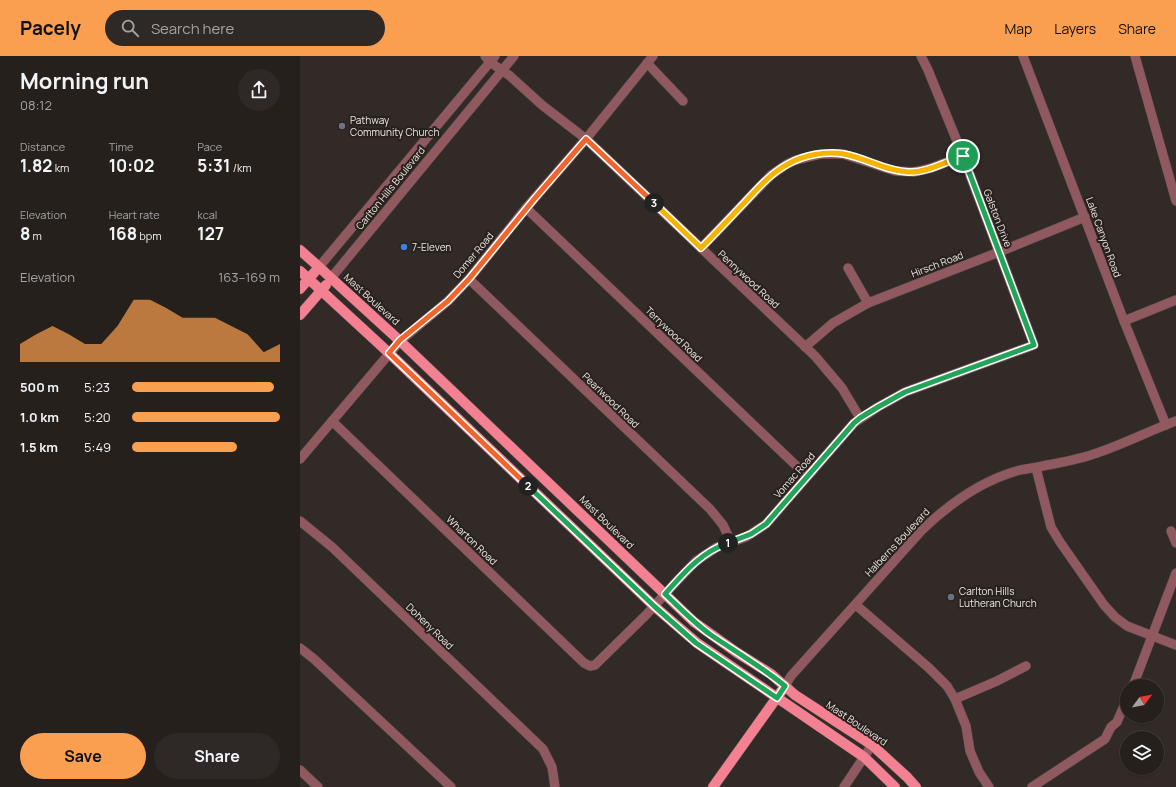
<!DOCTYPE html>
<html lang="en">
<head>
<meta charset="utf-8">
<style>
  :root { --surface:#26201d; --page:#2e2826; --text:#f1f3f6; --muted:#a4a3a4; --line:#423e3b; --accent:#fa9f50 }
  body { margin:0; font-family:Manrope,sans-serif; background:var(--page); color:var(--text); height:100vh; display:flex; flex-direction:column; font-size:15px; white-space:nowrap }
  * { box-sizing:border-box; margin:0 }
  p { font-size:13px; color:var(--muted) }
  .icon { flex:none; width:22px; height:22px; fill:none; stroke:currentColor; stroke-width:2; stroke-linecap:round; stroke-linejoin:round }
  .map { position:relative; flex:1; overflow:hidden }
  .panel { display:flex; flex-direction:column; background:var(--surface); width:300px }
  .panel>* { flex:none }
  .needle { width:26px; rotate:58deg }
  .tools { position:absolute; left:820px; top:623px; display:grid; gap:8px }
  .tools a { display:grid; place-items:center; width:44px; height:44px; border-radius:50%; background:var(--surface); box-shadow:0 1px 3px #0004,0 0 0 1px var(--line); font-size:20px }
  .pin { position:absolute; display:grid; place-items:center; width:34px; height:34px; color:#fff; margin:-17px; border:2px solid #fff; border-radius:50%; box-shadow:0 1px 4px #0007 }
  .km { position:absolute; width:20px; height:20px; margin:-10px; border-radius:50%; background:#222; color:#fff; font-size:11px; line-height:20px; text-align:center }
  .round { display:grid; place-items:center; flex:none; width:42px; height:42px; border-radius:21px; background:var(--page) }
  .headline { display:flex; align-items:center; justify-content:space-between; height:68px; padding:0 20px }
  h1 { font-size:22px; font-weight:700; line-height:30px }
  .metrics { display:grid; grid-template-columns:repeat(3,1fr); gap:6px; height:68px; padding:4px 20px }
  .metrics div { display:grid; align-content:center }
  .metrics b { font-size:17px; font-weight:700 }
  .metrics small { font-size:11px; font-weight:400 }
  .metrics p { font-size:11px }
  .chart { height:112px; padding:8px 20px }
  .chart p { display:flex; justify-content:space-between }
  .chart svg { width:100%; height:72px; margin-top:4px; fill:var(--accent); opacity:.7 }
  .primary-button { display:flex; gap:8px; margin-top:auto; padding:8px 20px }
  .primary-button a { flex:1; height:46px; border-radius:24px; background:var(--accent); color:#111; font-size:16px; font-weight:700; line-height:46px; text-align:center }
  .primary-button a+a { background:var(--page); color:var(--text) }
  ul { padding:0 20px; list-style:none; font-size:13px }
  li { display:grid; grid-template-columns:64px 48px 1fr; align-items:center; height:30px }
  li i { height:10px; border-radius:5px; background:var(--accent) }
  header { display:flex; align-items:center; gap:24px; box-sizing:border-box; height:56px; padding:0 20px; background:var(--accent); color:#111 }
  header strong { font-size:19px }
  nav { display:flex; gap:22px; margin-inline-start:auto; font-size:14px }
  .search { width:280px; height:36px; background:var(--page); display:flex; align-items:center; gap:10px; box-sizing:border-box; padding:0 14px; border-radius:22px; color:var(--muted); font-size:15px }
  main { display:flex; flex:1; min-height:0 }
  .map>svg:first-child { display:block }
</style>
</head>
<body>
<header>
<strong>Pacely</strong>
<div class="search"><svg class="icon" aria-label="search" viewBox="0 0 24 24"><circle cx="10" cy="10" r="6"/><path d="M15 15l6 6"/></svg>Search here</div>
<nav><a>Map</a><a>Layers</a><a>Share</a></nav>
</header>
<main>
<section class="panel">
<div class="headline"><div><h1>Morning run</h1><p>08:12</p></div><a class="round"><svg class="icon" aria-label="share" viewBox="0 0 24 24"><path d="M12 15V3M7 8l5-5 5 5M5 13v7h14v-7"/></svg></a></div>
<div class="metrics">
<div><p>Distance</p><b>1.82<small> km</small></b></div>
<div><p>Time</p><b>10:02</b></div>
<div><p>Pace</p><b>5:31<small> /km</small></b></div>
</div>
<div class="metrics">
<div><p>Elevation</p><b>8<small> m</small></b></div>
<div><p>Heart rate</p><b>168<small> bpm</small></b></div>
<div><p>kcal</p><b>127</b></div>
</div>
<div class="chart"><p><span>Elevation</span>163–169 m</p>
<svg viewBox="0 0 160 44" preserveAspectRatio="none"><path d="M0 44V33L10 27L20 22L30 27L40 33L50 33L60 22L70 6L80 6L90 11L100 17L110 17L120 17L130 22L140 27L150 38L160 33V44z"/></svg>
</div>
<ul>
<li><b>500 m</b>5:23<i style="width:96%"></i></li>
<li><b>1.0 km</b>5:20<i style="width:100%"></i></li>
<li><b>1.5 km</b>5:49<i style="width:71%"></i></li>
</ul>
<div class="primary-button"><a>Save</a><a>Share</a></div>
</section>
<div class="map">
<svg width="876" height="731" viewBox="0 0 876 731">
  <rect width="100%" height="100%" fill="#322a27"/>
  <g fill="none" stroke-linecap="round" stroke-linejoin="round">
    <!-- minor casing -->
    <g stroke="#504845" stroke-width="10">
      <g id="minor">
        <polyline points="185,0 190,6 210,20 242,49 286,83 515,300 542,332 560,362"/>
        <polyline points="723,0 824,265 866,369"/>
        <polyline points="835,0 876,145"/>
        <polyline points="347,7 383,45"/>
        <polyline points="226,152 507,420"/>
        <polyline points="401,192 471,119 487,108 496,104 521,98 543,98 595,115 614,116 631,112 663,100"/>
        <polyline points="19,211 195,0"/>
        <polyline points="548,212 568,247"/>
        <polyline points="31,222 214,0"/>
        <polyline points="169,223 410,453 423,469 431,486"/>
        <polyline points="824,265 876,244"/>
        <polyline points="505,291 533,267 568,247 699,196 785,161"/>
        <polyline points="32,365 284,607 290,610 295,609 347,558 374,528 396,505 417,491 446,481 466,468 554,367 578,351 605,336 734,289 661,95 628,14 621,0"/>
        <polyline points="0,403 100,285 148,245 169,223 226,152 286,83 353,0"/>
        <polyline points="736,412 751,471 760,486 804,549 815,561 827,570 876,589"/>
        <polyline points="0,465 32,491 243,693 252,711 255,731"/>
        <polyline points="871,475 876,487"/>
        <polyline points="556,549 629,612 647,630 655,643 666,670 670,695 679,716 689,731"/>
        <polyline points="0,592 14,603 151,731"/>
        <path d="M485,630L491,620L622,474C650,447 682,424 720,414C726,413 732,412 738,411C757,407 778,404 797,397C824,388 849,375 876,365"/>
        <polyline points="833,630 876,517"/>
        <polyline points="655,643 697,625 726,610"/>
        <polyline points="0,714 18,731"/>
        <polyline points="544,731 572,689"/>
        <polyline points="732,731 805,683 811,671 817,666 827,643"/>
      </g>
    </g>
    <!-- major casing -->
    <g stroke="#504845" stroke-width="11">
      <g id="major">
        <polyline points="0,194 19,211 100,285 394,566 436,596 471,618 495,639 572,689 607,721 616,731"/>
        <polyline points="0,215 89,297 354,550 397,587 564,701 595,731"/>
        <polyline points="0,233 19,211"/>
        <polyline points="0,259 26,229"/>
        <polyline points="413,731 485,630"/>
      </g>
    </g>
    <!-- minor -->
    <use href="#minor" stroke="#905960" stroke-width="9"/>
    <!-- major -->
    <use href="#major" stroke="#f38192" stroke-width="10"/>
  </g>
  <g fill="none" stroke-linecap="round" stroke-linejoin="round">
    <!-- split-1 casing -->
    <g stroke="#fff" stroke-width="8">
      <polyline id="split-1" points="428,487 451,478 466,468 554,367 560,362 578,351 605,336 734,289 663,100"/>
    </g>
    <!-- split-2 casing -->
    <g stroke="#fff" stroke-width="8">
      <path id="split-2" d="M228,430L354,550L396,587L477,642L485,630C462,611 436,596 411,579C394,567 380,552 365,538C383,518 401,496 428,487"/>
    </g>
    <!-- split-3 casing -->
    <g stroke="#fff" stroke-width="8">
      <polyline id="split-3" points="228,430 89,297 100,284 148,245 169,223 235,142 286,83 354,147"/>
    </g>
    <!-- split-4 casing -->
    <g stroke="#fff" stroke-width="8">
      <path id="split-4" d="M354,147L401,192C416,177 430,162 445,146C458,132 471,117 488,108C504,99 525,95 544,98C566,102 585,115 608,116C626,117 645,106 663,100"/>
    </g>
    <!-- split-1 -->
    <use href="#split-1" stroke="#22a559" stroke-width="5"/>
    <!-- split-2 -->
    <use href="#split-2" stroke="#22a559" stroke-width="5"/>
    <!-- split-3 -->
    <use href="#split-3" stroke="#f0652b" stroke-width="5"/>
    <!-- split-4 -->
    <use href="#split-4" stroke="#f5b400" stroke-width="5"/>
  </g>
  <!-- markers -->
  <g fill="#6b7280" stroke="#28211d" stroke-width="1.5">
    <circle cx="42" cy="70" r="4"/>
    <circle cx="651" cy="541" r="4"/>
  </g>
  <circle fill="#3f7fe0" stroke="#28211d" stroke-width="1.5" cx="104" cy="191" r="4"/>
  <g text-anchor="middle" dominant-baseline="central" stroke-width="4" stroke-linejoin="round" paint-order="stroke">
    <!-- poi labels -->
    <g font-size="10" fill="#ece7e4" stroke="#28211d" text-anchor="start">
      <text x="50" y="64">Pathway<tspan x="50" dy="12">Community Church</tspan></text>
      <text x="112" y="191">7-Eleven</text>
      <text x="659" y="535">Carlton Hills<tspan x="659" dy="12">Lutheran Church</tspan></text>
    </g>
    <!-- street labels -->
    <g font-size="10" fill="#ece7e4" stroke="#28211d">
      <text transform="translate(90 132) rotate(-51)">Carlton Hills Boulevard</text>
      <text transform="translate(698 162) rotate(69)">Galston Drive</text>
      <text transform="translate(804 181) rotate(70)">Lake Canyon Road</text>
      <text transform="translate(173 199) rotate(-50)">Domer Road</text>
      <text transform="translate(637 208) rotate(-21)">Hirsch Road</text>
      <text transform="translate(449 223) rotate(43)">Pennywood Road</text>
      <text transform="translate(72 243) rotate(42)">Mast Boulevard</text>
      <text transform="translate(374 278) rotate(44)">Terrywood Road</text>
      <text transform="translate(311 344) rotate(44)">Pearlwood Road</text>
      <text transform="translate(494 419) rotate(-49)">Vomac Road</text>
      <text transform="translate(307 466) rotate(44)">Mast Boulevard</text>
      <text transform="translate(172 484) rotate(44)">Wharton Road</text>
      <text transform="translate(597 486) rotate(-47)">Halberns Boulevard</text>
      <text transform="translate(130 570) rotate(44)">Doheny Road</text>
      <text transform="translate(557 667) rotate(34)">Mast Boulevard</text>
    </g>
  </g>
</svg>
<div class="tools">
<a><svg class="needle" viewBox="-14 -14 28 28"><path d="M0-13l5 13h-10z" fill="#e53935"/><path d="M0 13l5-13h-10z" fill="#a4a3a4"/></svg></a>
<a><svg class="icon" aria-label="layers" viewBox="0 0 24 24"><path d="M12 4l9 5-9 5-9-5zM3 14l9 5 9-5"/></svg></a>
</div>
<div class="pin" style="left:663px;top:100px;background:#1e9e55"><svg class="icon" aria-label="arrive" viewBox="0 0 24 24"><path d="M6 21V4h12l-3 4 3 4H6"/></svg></div>
<b class="km" style="left:428px;top:487px">1</b>
<b class="km" style="left:228px;top:430px">2</b>
<b class="km" style="left:354px;top:147px">3</b>
</div>
</main>
</body>
</html>
